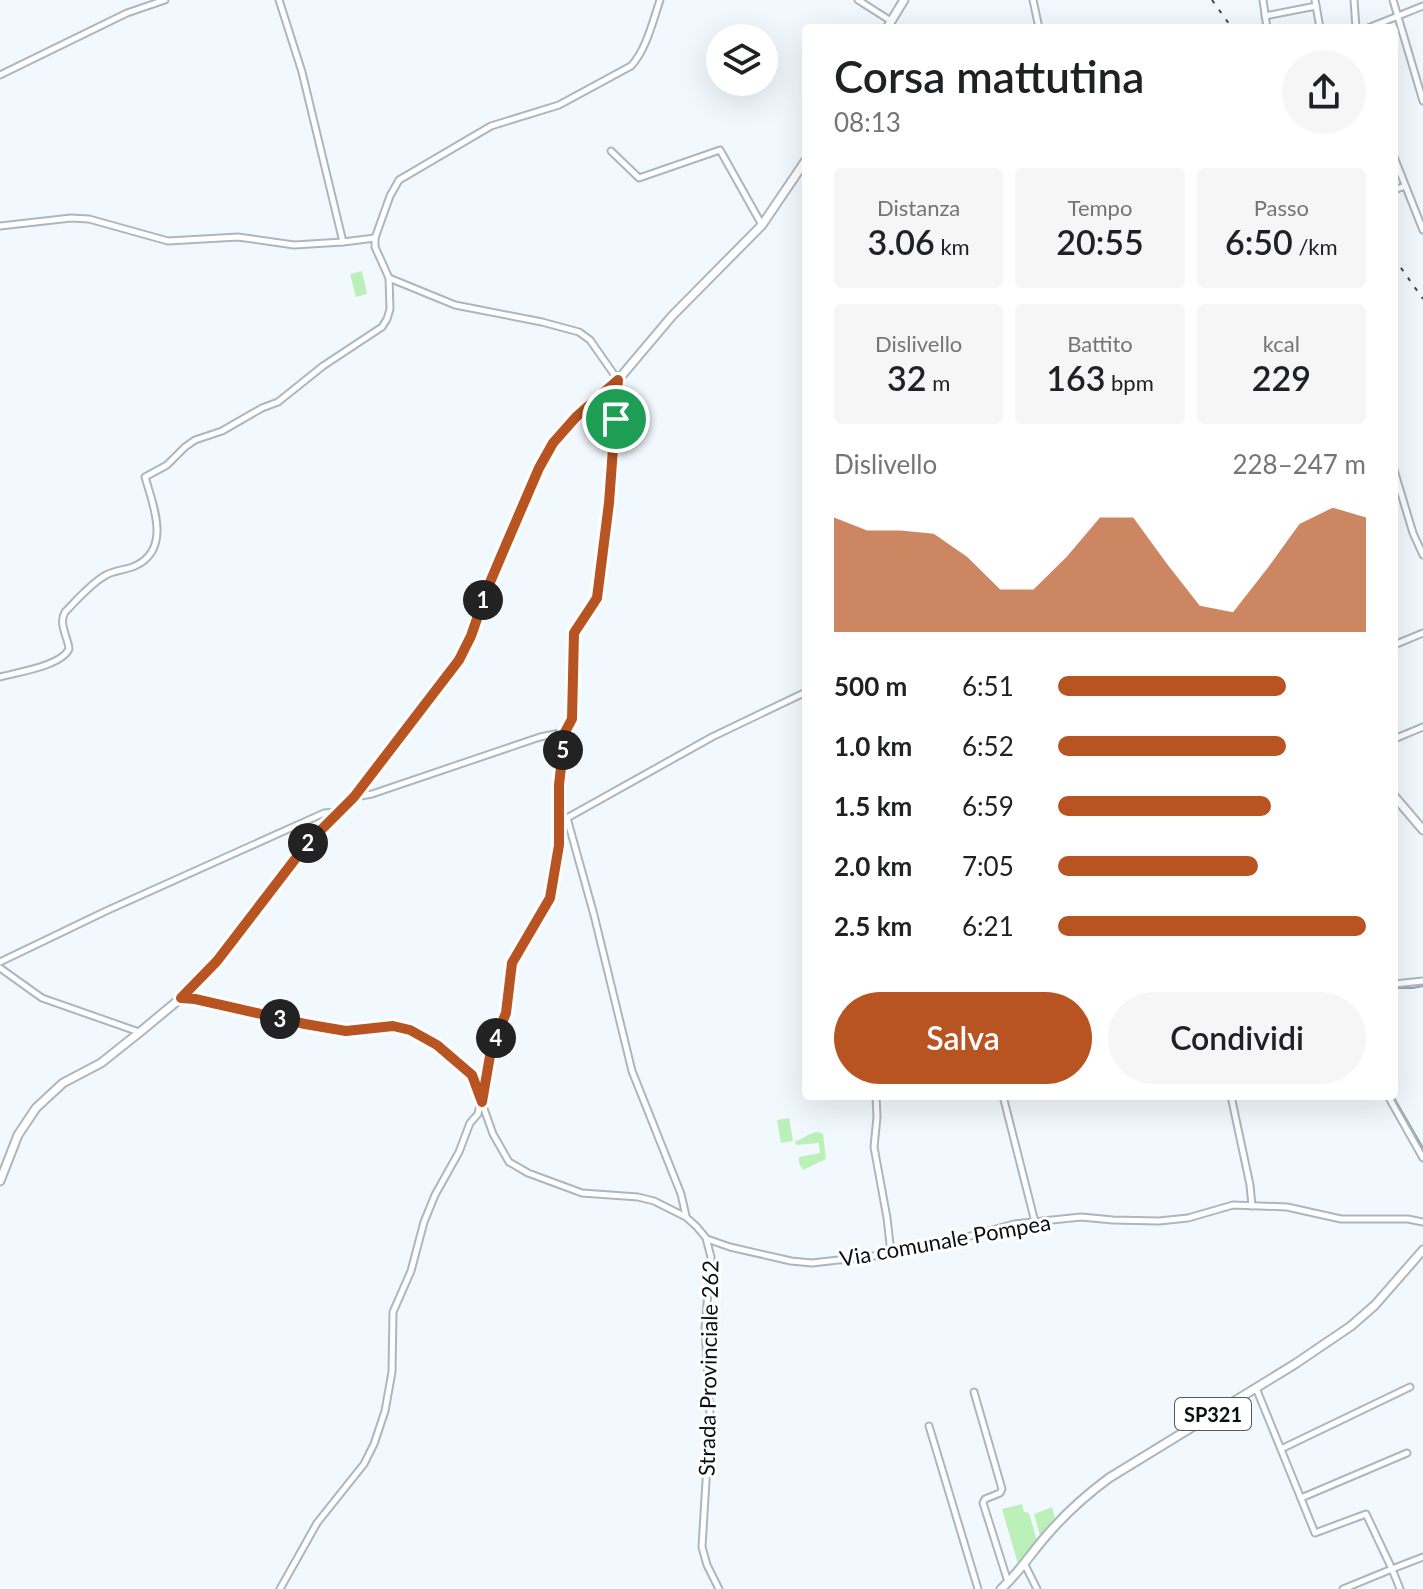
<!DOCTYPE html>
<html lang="it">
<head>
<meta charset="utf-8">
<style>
  :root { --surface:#fff; --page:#f6f6f6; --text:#202124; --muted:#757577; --accent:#b85421 }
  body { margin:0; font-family:Lato,sans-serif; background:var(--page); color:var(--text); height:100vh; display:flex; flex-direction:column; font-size:30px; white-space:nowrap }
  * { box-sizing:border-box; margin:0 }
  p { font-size:26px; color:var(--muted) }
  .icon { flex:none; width:44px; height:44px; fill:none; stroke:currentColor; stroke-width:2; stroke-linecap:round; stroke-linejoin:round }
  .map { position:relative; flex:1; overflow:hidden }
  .panel { position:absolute; left:802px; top:24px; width:596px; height:1076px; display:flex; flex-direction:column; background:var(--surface); border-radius:8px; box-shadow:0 8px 32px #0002 }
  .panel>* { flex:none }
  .tools { position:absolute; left:706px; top:24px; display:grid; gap:16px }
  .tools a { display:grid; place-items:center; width:72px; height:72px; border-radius:50%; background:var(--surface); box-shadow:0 8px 32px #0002; font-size:40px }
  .pin { position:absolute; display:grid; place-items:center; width:68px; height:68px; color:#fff; margin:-34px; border:4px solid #fff; border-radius:50%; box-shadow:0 2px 8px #0007 }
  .km { position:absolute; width:40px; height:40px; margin:-20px; border-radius:50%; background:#222; color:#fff; font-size:22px; line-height:40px; text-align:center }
  .round { display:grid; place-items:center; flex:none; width:84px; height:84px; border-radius:42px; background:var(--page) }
  .summary { display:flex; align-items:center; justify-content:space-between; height:136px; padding:0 32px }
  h1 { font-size:44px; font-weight:600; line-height:60px }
  .stats { display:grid; grid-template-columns:repeat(3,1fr); gap:12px; height:136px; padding:8px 32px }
  .stats div { display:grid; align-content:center; border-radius:8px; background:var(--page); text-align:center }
  .stats b { font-size:34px; font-weight:600 }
  .stats small { font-size:22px; font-weight:400 }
  .stats p { font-size:22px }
  .chart { height:224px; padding:16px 32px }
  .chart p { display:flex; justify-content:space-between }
  .chart svg { width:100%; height:144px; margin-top:8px; fill:var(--accent); opacity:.7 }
  .cta { display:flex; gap:16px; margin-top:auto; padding:16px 32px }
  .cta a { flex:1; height:92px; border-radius:48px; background:var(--accent); color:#fff; font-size:32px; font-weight:600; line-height:92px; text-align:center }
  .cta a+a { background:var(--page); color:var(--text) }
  ul { padding:0 32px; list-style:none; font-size:26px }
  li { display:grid; grid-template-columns:128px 96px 1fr; align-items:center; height:60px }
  li i { height:20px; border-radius:10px; background:var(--accent) }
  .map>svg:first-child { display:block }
</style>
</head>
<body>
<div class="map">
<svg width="1423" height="1589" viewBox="0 0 1423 1589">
  <rect width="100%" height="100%" fill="#f2f9fe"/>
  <!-- green -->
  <g fill="#bbf1b8">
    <polygon points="362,271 367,294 356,297 350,274"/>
    <polygon points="789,1118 793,1141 781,1143 777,1120"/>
    <path d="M819,1132L823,1134L826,1159L803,1170L799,1163V1157L820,1153L819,1143L796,1145L795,1141C804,1139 809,1132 819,1132Z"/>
    <polygon points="1022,1504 1024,1512 1029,1513 1037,1541 1018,1564 1002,1509"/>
    <polygon points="1052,1507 1055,1518 1040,1536 1034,1514"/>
  </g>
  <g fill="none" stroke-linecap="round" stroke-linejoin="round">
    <!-- stream -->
    <g stroke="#94a1b6" stroke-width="2">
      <polyline points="1394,988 1413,988 1423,986"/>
      <polyline points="1393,1096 1423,1148"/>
    </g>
    <!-- minor casing -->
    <g stroke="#acb6be" stroke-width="9">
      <g id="minor">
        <polyline points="279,0 302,72 343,242"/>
        <polyline points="858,0 891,21"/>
        <polyline points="1033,0 1039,28"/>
        <polyline points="1263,0 1267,28"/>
        <polyline points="1315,0 1320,28"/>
        <polyline points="1354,0 1356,28"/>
        <polyline points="1393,0 1423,101"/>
        <polyline points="1265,16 1316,6"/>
        <polyline points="1368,28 1423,6"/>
        <polyline points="0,75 127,13 165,0"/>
        <polyline points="611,151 639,178 720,150 762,225"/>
        <polyline points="1394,157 1423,230"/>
        <polyline points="1394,190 1405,186"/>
        <polyline points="0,226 71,218 89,219 168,241 238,237 294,245 343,242 375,238"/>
        <polyline points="1394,470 1413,533 1423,555"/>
        <polyline points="1394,645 1423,633"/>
        <path d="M0,677C18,672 61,666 69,649C68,637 58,624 65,612C77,600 90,584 106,575C115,570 126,570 135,566C172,549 153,505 145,477L167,465L185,447L195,440L222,431L262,408L278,402L323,366L382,327L387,319L390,309L389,278L375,247V238L390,196L399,180L491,126L559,105L631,66C646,50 653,21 660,0"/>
        <polyline points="1394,739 1423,727"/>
        <polyline points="355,797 372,794 540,737 565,732"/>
        <polyline points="0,962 106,911 324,813 338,812"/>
        <polyline points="0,968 42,998 139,1032"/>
        <polyline points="1394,984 1423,981"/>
        <polyline points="182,998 195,999 305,1024 346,1031 393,1026 410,1030 437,1045 472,1075 493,1134 509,1162 528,1173 582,1193 638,1197 654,1201 686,1217 697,1227 706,1238 711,1257 705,1328 710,1415 702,1547 707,1565 719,1589"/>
        <polyline points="876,1096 877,1117 874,1147 887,1218 891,1253"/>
        <polyline points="1003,1096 1035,1222"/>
        <polyline points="1231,1096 1250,1185 1252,1206"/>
        <polyline points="1388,1096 1423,1158"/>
        <polyline points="686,1216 681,1194 632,1071 594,915 567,818 712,737 806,692"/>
        <polyline points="707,1239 730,1247 791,1261 812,1263 891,1254 941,1244 1014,1224 1081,1217 1113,1220 1159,1221 1188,1218 1233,1205 1287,1207 1341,1219 1408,1219 1423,1222"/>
        <polyline points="1256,1388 1315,1533 1366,1514 1392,1569 1343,1589"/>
        <polyline points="974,1392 1002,1489 1000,1493 985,1499 983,1503 1008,1582"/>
        <polyline points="929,1426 978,1589"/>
        <polyline points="1281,1449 1410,1387"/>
        <polyline points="1301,1498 1407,1453"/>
        <polyline points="1025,1565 1037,1589"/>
        <polyline points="280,1589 317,1523 364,1464 374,1444 385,1411 392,1372 393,1312 411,1271 424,1222 435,1195 459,1152 470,1123 478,1114 491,1050 506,1013 512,963 550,898 559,845 559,785 565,732 572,719 574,633 597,598 609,503 618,380 590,340 579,332 542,322 455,305 389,278"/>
        <polyline points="1400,1589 1392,1569 1423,1557"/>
      </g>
    </g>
    <!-- major casing -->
    <g stroke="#acb6be" stroke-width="11">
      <g id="major">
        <polyline points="887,28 904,0"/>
        <polyline points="1394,796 1423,830"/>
        <polyline points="0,1181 18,1135 36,1108 63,1083 101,1063 140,1032 181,998 217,961 306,845 354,797 459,660 471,636 488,587 539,468 553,443 576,417 618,380 672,316 762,225 806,160"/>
        <path d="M1001,1589C1019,1573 1031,1553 1047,1535C1066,1513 1086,1495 1109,1478L1295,1364L1351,1326L1375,1305L1423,1250"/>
      </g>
    </g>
    <!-- minor -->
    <use href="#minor" stroke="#fff" stroke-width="5"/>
    <!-- major -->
    <use href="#major" stroke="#fff" stroke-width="7"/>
    <!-- rail -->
    <g stroke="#42464a" stroke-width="2" stroke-dasharray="4 8" stroke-linecap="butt">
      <polyline points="1212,0 1232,28"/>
      <polyline points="1394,258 1423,299"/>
    </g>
  </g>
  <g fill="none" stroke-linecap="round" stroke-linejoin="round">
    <!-- route casing -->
    <g stroke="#fff" stroke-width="16">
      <polygon id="route" points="618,380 609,503 597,598 574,633 572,719 565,732 559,785 559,845 550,898 512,963 506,1013 491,1050 482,1102 472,1075 437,1045 410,1030 393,1026 346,1031 305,1024 195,999 181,998 217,961 306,845 354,797 459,660 471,636 488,587 505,547 539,468 553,443 576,417"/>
    </g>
    <!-- route -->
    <use href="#route" stroke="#b85421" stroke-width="10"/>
  </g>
  <g text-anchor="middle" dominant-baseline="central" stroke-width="6" stroke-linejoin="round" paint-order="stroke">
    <!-- shield labels -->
    <rect fill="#fff" stroke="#555759" stroke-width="2" x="1175" y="1398" width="76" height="32" rx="6"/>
    <g font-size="20" font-weight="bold" fill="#0c0f12">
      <text x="1213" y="1414">SP321</text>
    </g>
    <!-- street labels -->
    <g font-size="22" fill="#0c0f12" stroke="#fff">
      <text transform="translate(945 1240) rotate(-10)">Via comunale Pompea</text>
      <text transform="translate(708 1368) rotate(-89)">Strada Provinciale 262</text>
    </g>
  </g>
</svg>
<div class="tools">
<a><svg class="icon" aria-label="layers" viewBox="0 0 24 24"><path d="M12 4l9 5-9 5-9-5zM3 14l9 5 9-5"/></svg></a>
</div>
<div class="pin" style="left:616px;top:419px;background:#1e9e55"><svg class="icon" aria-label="arrive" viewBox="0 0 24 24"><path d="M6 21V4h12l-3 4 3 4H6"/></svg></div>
<b class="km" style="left:483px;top:600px">1</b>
<b class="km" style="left:308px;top:843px">2</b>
<b class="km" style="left:280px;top:1019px">3</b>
<b class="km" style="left:496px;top:1038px">4</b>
<b class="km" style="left:563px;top:750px">5</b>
<section class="panel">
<div class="summary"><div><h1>Corsa mattutina</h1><p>08:13</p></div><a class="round"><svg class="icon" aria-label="share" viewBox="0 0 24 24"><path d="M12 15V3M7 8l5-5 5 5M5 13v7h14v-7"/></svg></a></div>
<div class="stats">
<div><p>Distanza</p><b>3.06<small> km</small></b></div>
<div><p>Tempo</p><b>20:55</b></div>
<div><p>Passo</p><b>6:50<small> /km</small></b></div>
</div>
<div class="stats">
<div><p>Dislivello</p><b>32<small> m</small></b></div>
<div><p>Battito</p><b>163<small> bpm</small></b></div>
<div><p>kcal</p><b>229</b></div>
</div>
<div class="chart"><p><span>Dislivello</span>228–247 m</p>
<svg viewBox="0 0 160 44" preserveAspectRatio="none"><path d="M0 44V9L10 13L20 13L30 14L40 21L50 31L60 31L70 21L80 9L90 9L100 23L110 36L120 38L130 25L140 11L150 6L160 9V44z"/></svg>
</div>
<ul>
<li><b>500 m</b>6:51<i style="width:74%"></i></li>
<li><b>1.0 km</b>6:52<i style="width:74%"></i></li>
<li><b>1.5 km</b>6:59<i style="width:69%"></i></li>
<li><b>2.0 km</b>7:05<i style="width:65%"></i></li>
<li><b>2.5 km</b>6:21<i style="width:100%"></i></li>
</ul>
<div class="cta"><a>Salva</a><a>Condividi</a></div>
</section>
</div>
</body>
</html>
